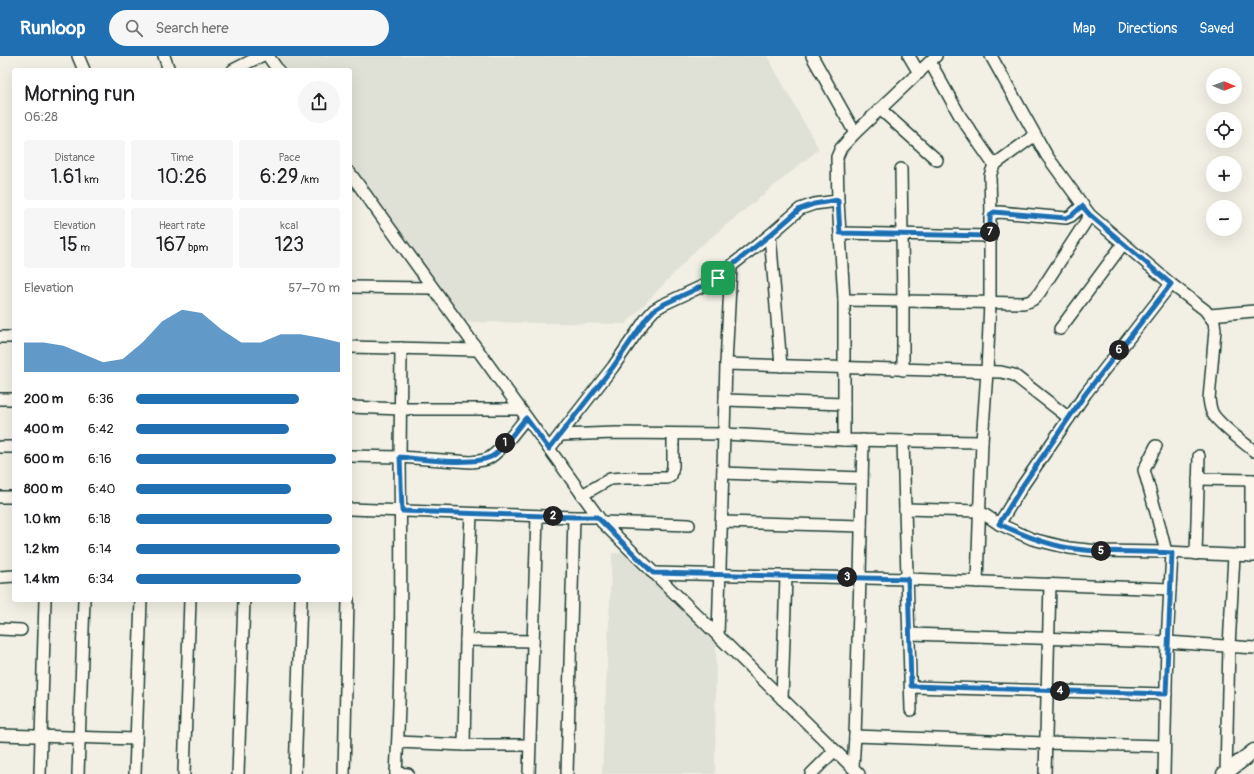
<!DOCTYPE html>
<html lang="en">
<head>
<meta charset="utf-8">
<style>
  :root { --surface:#fff; --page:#f6f6f6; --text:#202124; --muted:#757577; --accent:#1f6fb2 }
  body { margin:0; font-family:Pangolin,sans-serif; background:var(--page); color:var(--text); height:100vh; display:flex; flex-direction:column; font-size:15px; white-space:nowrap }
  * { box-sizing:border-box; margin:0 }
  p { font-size:13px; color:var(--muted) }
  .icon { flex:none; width:22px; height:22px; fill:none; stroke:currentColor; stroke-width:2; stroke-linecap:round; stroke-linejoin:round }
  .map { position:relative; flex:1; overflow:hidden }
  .side { position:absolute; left:12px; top:12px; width:340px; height:534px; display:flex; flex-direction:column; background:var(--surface); border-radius:4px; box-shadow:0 4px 16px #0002 }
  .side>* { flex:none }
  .needle { width:26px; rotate:91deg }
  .controls { position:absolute; left:1206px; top:12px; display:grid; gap:8px }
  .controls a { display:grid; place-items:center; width:36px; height:36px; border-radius:50%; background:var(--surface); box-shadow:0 4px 16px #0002; font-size:20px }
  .pin { position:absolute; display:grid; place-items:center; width:34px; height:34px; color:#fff; margin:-17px; border-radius:8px; box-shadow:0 2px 6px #0006 }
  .km { position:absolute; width:20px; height:20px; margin:-10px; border-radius:50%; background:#222; color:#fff; font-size:11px; line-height:20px; text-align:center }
  .round { display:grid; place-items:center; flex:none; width:42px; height:42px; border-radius:21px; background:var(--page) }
  .head { display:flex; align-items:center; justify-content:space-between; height:68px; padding:0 12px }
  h1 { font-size:22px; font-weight:600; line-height:30px }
  .metrics { display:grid; grid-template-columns:repeat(3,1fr); gap:6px; height:68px; padding:4px 12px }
  .metrics div { display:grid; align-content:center; border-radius:4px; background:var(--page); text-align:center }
  .metrics b { font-size:20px; font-weight:600 }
  .metrics small { font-size:11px; font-weight:400 }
  .metrics p { font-size:11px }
  .chart { height:112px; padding:8px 12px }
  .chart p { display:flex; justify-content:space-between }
  .chart svg { width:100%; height:72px; margin-top:4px; fill:var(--accent); opacity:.7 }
  ul { padding:0 12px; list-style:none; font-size:13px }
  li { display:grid; grid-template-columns:64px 48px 1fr; align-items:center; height:30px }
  li i { height:10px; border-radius:5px; background:var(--accent) }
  header { display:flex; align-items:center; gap:24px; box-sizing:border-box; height:56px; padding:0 20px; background:var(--accent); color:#fff }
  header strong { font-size:19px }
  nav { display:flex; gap:22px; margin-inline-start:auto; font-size:14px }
  .search { width:280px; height:36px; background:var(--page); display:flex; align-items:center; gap:10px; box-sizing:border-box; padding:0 14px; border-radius:22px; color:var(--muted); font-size:15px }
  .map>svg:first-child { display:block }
</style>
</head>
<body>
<header>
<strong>Runloop</strong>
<div class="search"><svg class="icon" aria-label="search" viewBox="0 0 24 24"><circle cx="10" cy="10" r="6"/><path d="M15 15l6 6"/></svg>Search here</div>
<nav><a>Map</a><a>Directions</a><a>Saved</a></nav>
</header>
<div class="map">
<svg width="1254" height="718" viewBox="0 0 1254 718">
  <rect width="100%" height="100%" fill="#f2f0e5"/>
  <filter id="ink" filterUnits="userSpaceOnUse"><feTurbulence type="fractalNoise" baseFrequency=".025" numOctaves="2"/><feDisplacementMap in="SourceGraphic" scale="8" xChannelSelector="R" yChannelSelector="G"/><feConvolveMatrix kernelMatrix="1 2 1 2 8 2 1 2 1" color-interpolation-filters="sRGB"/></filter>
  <g filter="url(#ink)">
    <!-- built -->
    <g fill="#e0e1d6">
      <polygon points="273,0 767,0 819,93 696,194 626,268 465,266 350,110 350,14 282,14"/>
      <polygon points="612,497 625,497 716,588 715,718 602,718"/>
    </g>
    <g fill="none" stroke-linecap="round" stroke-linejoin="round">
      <!-- minor casing -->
      <g stroke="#1f3d34" stroke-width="14">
        <g id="minor">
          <polyline points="78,0 84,14"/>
          <polyline points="164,0 169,14"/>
          <polyline points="268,0 278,14"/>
          <polyline points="812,0 855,77"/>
          <polyline points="909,0 919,17"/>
          <path d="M991,0L1047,100L1090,159L1171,228L1205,254L1214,266L1215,274L1209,343C1210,348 1210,353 1213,358C1219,368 1244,387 1254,395"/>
          <polyline points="930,6 960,60 994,109"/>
          <polyline points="233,14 261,0"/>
          <polyline points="880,53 937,104"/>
          <polyline points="901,113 903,245 903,314"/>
          <polyline points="350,117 602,466 859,718"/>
          <polyline points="991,158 990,120 994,109 1035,79"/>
          <polyline points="840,177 990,180"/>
          <polyline points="770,179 781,310"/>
          <polyline points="350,231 432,232"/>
          <path d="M844,244L1023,247C1031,246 1035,243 1040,236L1090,159"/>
          <polyline points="1210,259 1254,255"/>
          <polyline points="1060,273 1123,188"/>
          <polyline points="0,281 14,281"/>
          <polyline points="350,291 477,294"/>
          <polyline points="726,308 1001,316 1014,319 1069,362"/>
          <polyline points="0,343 14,343"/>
          <polyline points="725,344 844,348"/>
          <polyline points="350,351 401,353 520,353"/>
          <polyline points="560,379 615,377 724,378 844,384 982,386"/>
          <polyline points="844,384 844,244 838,145 837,101 841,92 855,77 936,0"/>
          <polyline points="903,385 911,654"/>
          <polyline points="1156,390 1144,414 1157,460 1166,496"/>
          <polyline points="0,391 14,391"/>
          <polyline points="549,393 613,311 646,263 654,254 662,249 709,227 718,222 731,210 770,179 800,153 814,148 838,145"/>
          <path d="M350,400L400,401L471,406C476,405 482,405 487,403C499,398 517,373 526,362"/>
          <polyline points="723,417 862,422"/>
          <polyline points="1198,423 1254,424"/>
          <polyline points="582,439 610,423 625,422 667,422 671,420 673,410 673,378"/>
          <polyline points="0,441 14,441"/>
          <polyline points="350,453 574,461 597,461"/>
          <polyline points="905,453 979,455 999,468 1032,483 1069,492 1098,495 1166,496 1254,500"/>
          <polyline points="602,466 689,469"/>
          <polyline points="721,466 861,470"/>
          <polyline points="999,468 1023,429 1086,337 1171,228"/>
          <polyline points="1196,498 1199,400"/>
          <polyline points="1251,500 1251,424"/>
          <polyline points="653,517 908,523 1170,533"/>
          <polyline points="0,521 14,520"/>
          <polyline points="977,526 982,386 987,316 990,246 990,161 991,158 999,156 1066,162 1071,160 1082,150"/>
          <polyline points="0,573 21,574"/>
          <polyline points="909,578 1167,586 1254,592"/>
          <polyline points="718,580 726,308 731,210"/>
          <polyline points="466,584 533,585"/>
          <polyline points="911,631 1166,638"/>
          <polyline points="782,643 786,520"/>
          <polyline points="0,679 136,683"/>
          <polyline points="855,680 1045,687 1164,690"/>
          <polyline points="398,686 464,689 529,689"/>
          <polyline points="464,689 466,584 471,458"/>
          <polyline points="853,711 855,680 860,522 863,384"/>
          <polyline points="396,717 408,718"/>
          <polyline points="40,718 45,544"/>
          <polyline points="78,718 84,544"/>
          <polyline points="135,718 141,544"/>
          <polyline points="184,718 190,544"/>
          <polyline points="238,718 244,544"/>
          <polyline points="295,718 301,544"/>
          <polyline points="344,718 348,544"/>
          <path d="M396,718C402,613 401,507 400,402C400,365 401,329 401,292"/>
          <polyline points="529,718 537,460"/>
          <polyline points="567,718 574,461"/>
          <polyline points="811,718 834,695"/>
          <polyline points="1045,718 1050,528"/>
          <polyline points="1164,718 1167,586 1172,497"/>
          <polyline points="1226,718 1229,590 1234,500"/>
        </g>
      </g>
      <!-- tertiary casing -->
      <g stroke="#1f3d34" stroke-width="17">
        <polyline id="tertiary" points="1224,718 1254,695"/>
      </g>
      <!-- minor -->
      <use href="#minor" stroke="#fbf7ec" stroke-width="11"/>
      <!-- tertiary -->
      <use href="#tertiary" stroke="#fbf7ec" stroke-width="14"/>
    </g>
  </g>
  <g fill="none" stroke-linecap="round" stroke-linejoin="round" filter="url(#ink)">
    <!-- route casing -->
    <g stroke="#fff" stroke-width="8">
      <path id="route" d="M838,144L840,177L990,180V161L991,158L994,156L1066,162L1071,160L1082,150L1090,159L1171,228L1086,337L1023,429L999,468C1022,478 1044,488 1069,492C1103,498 1138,494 1172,497L1166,638L911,630L908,523L653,517L597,461H574L402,455L400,401C421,403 478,411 494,399C504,392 517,372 526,362L549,393L613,311L646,263L654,254L662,249L709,227L718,222L731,210L770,179L800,153L814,148Z"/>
    </g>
    <!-- route -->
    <use href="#route" stroke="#1f6fb2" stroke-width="5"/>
  </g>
</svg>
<div class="controls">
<a><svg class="needle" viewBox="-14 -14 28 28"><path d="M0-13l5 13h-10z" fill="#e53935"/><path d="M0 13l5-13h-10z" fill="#757577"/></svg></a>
<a><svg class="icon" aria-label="locate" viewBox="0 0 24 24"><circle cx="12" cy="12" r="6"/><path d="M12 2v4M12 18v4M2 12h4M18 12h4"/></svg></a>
<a>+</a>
<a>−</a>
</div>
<div class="pin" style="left:718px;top:222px;background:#1e9e55"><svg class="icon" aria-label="arrive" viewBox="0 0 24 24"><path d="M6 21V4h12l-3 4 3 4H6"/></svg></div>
<b class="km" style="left:505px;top:387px">1</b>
<b class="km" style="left:553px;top:460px">2</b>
<b class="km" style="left:847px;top:521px">3</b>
<b class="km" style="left:1060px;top:635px">4</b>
<b class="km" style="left:1101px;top:495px">5</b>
<b class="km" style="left:1119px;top:294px">6</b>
<b class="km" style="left:990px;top:176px">7</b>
<section class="side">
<div class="head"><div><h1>Morning run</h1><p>06:28</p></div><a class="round"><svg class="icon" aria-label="share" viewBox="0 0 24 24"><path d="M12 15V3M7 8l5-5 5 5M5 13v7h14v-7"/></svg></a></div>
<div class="metrics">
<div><p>Distance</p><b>1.61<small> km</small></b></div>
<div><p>Time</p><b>10:26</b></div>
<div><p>Pace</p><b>6:29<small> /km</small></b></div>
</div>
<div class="metrics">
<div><p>Elevation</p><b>15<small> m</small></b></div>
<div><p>Heart rate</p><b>167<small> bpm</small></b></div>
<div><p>kcal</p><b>123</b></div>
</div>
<div class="chart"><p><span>Elevation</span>57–70 m</p>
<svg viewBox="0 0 160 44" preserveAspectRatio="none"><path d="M0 44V26L10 26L20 28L30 33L40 38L50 36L60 26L70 13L80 6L90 8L100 18L110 26L120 26L130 21L140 21L150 23L160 26V44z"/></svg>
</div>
<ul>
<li><b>200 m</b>6:36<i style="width:80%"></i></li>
<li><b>400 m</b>6:42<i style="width:75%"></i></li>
<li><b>600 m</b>6:16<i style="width:98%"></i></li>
<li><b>800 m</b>6:40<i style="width:76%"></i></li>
<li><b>1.0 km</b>6:18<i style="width:96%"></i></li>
<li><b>1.2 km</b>6:14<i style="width:100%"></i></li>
<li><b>1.4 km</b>6:34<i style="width:81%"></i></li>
</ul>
</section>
</div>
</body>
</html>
